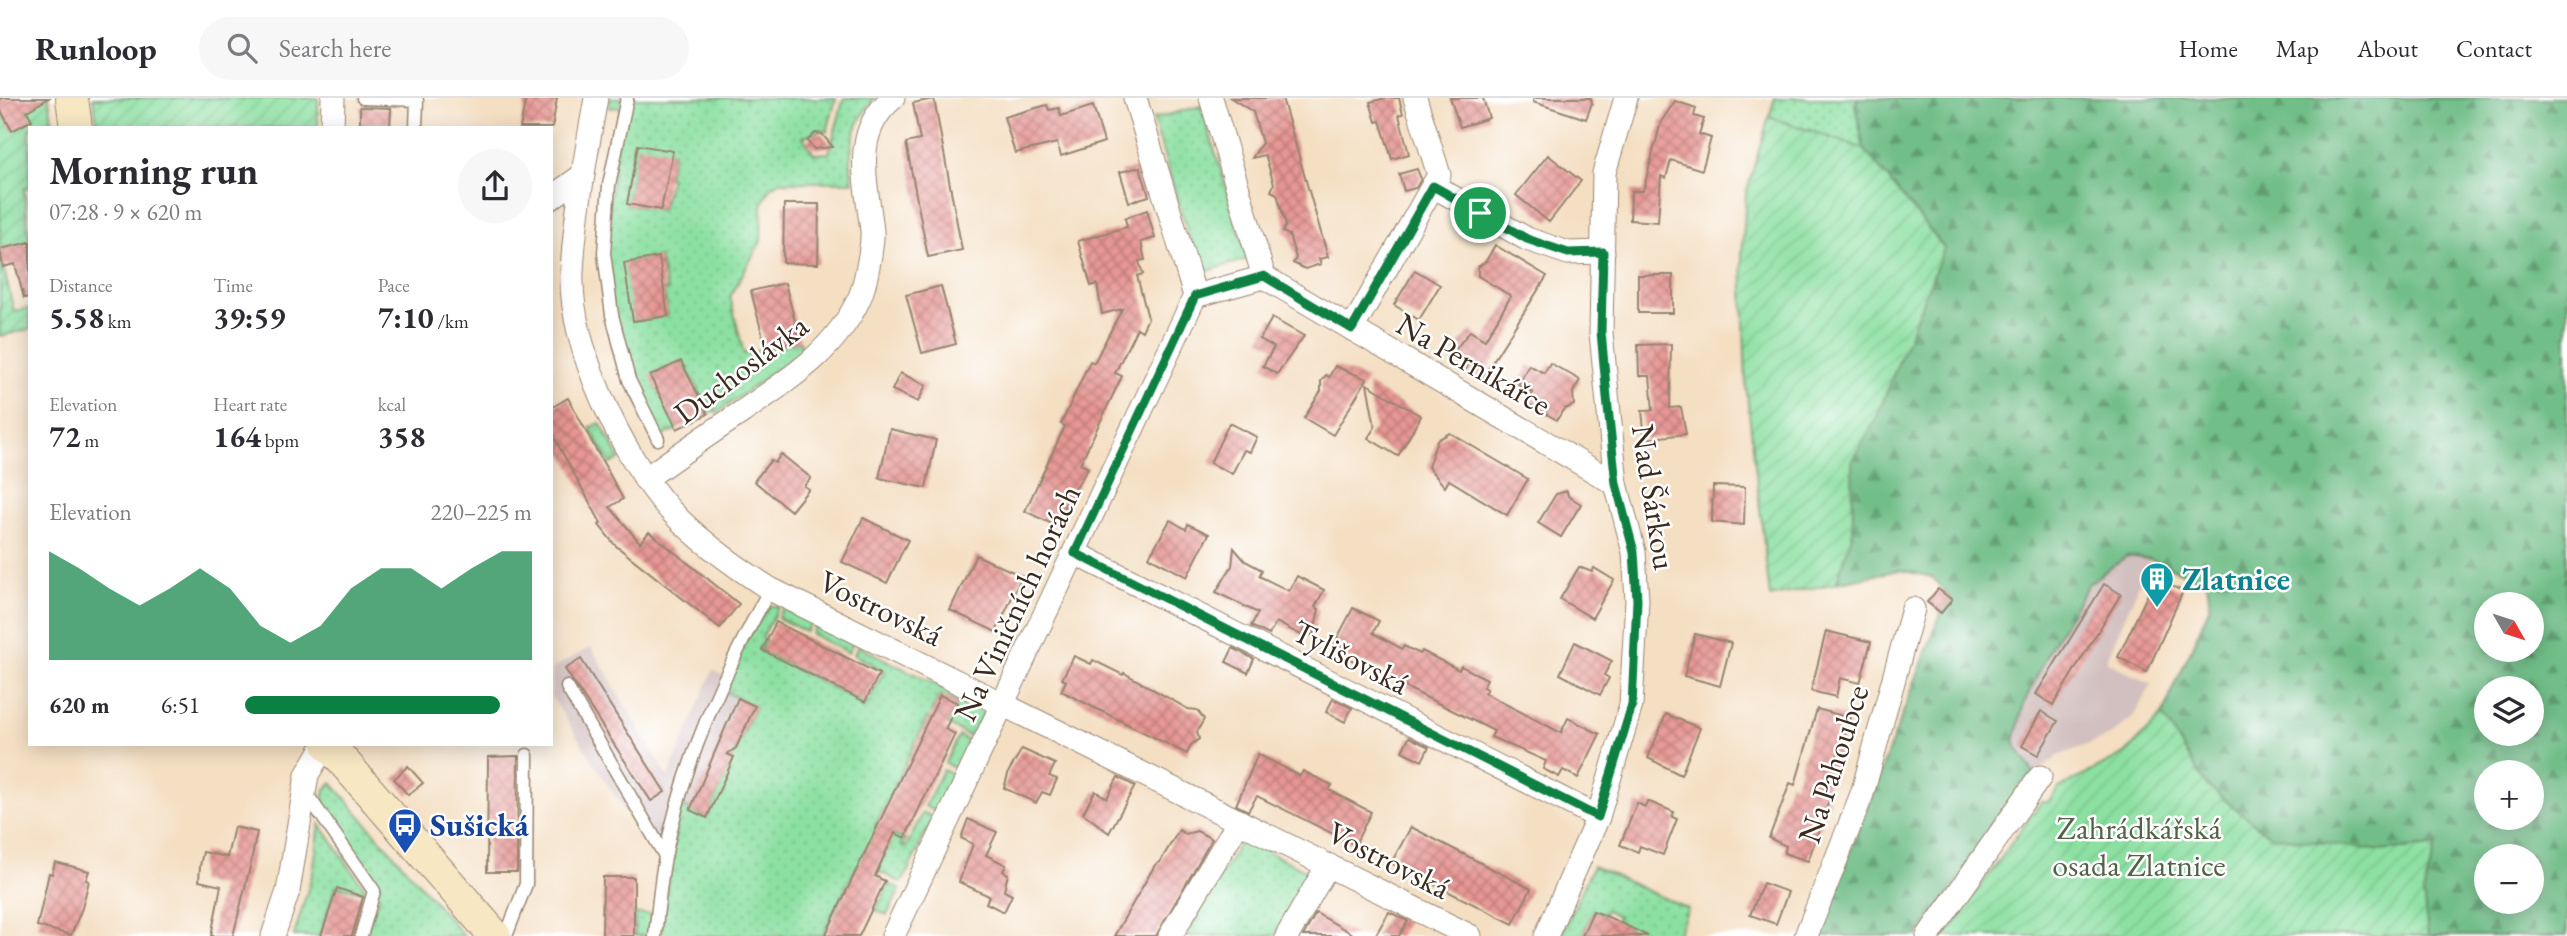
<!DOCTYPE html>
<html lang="en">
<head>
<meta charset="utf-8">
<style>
  :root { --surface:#fff; --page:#f7f7f7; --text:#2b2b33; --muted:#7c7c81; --line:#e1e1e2; --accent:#0b8043 }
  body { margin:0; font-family:"EB Garamond",serif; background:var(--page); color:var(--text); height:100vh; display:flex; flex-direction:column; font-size:26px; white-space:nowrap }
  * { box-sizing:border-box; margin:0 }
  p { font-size:23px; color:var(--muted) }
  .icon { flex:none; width:38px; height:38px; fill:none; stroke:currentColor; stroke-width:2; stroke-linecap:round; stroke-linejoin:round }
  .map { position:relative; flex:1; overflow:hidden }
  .sheet { position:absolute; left:28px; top:28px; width:525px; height:620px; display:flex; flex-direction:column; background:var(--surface); border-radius:0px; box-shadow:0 4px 18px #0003 }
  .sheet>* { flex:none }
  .needle { width:46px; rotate:129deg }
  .fabs { position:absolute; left:2474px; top:494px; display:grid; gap:14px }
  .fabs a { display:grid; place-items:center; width:70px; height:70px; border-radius:50%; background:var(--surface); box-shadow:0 4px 18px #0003; font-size:35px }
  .pin { position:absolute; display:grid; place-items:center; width:60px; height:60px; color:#fff; margin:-30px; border:4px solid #fff; border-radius:50%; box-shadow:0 2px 7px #0007 }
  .round { display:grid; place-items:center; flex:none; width:74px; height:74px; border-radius:37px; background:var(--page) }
  .head { display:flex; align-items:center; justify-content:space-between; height:119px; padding:0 21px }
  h1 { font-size:38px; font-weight:700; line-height:52px }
  .figures { display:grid; grid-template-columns:repeat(3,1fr); gap:10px; height:119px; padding:7px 21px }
  .figures div { display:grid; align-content:center }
  .figures b { font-size:30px; font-weight:700 }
  .figures small { font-size:19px; font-weight:400 }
  .figures p { font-size:19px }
  .chart { height:196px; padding:14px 21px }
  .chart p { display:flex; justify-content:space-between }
  .chart svg { width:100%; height:126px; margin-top:7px; fill:var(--accent); opacity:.7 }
  ul { padding:0 21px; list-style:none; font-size:23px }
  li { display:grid; grid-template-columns:112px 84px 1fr; align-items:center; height:52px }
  li i { height:18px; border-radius:9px; background:var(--accent) }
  header { display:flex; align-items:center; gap:42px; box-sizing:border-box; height:98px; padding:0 35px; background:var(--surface); border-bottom:2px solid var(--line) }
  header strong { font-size:33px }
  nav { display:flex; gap:38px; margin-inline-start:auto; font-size:24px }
  .search { width:490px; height:63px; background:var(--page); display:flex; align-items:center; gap:18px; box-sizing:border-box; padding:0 24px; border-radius:38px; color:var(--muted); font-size:26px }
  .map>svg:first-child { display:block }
</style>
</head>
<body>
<header>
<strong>Runloop</strong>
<div class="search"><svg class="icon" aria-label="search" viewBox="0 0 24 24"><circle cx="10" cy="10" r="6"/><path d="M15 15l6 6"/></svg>Search here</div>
<nav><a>Home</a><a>Map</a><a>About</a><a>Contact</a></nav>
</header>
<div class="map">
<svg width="2567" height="838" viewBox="0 0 2567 838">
  <defs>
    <pattern id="grass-dots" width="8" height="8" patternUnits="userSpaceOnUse" patternTransform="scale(1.75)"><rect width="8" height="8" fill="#8ce0a2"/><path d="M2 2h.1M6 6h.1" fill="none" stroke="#7ac08b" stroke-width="1.8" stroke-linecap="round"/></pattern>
    <pattern id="forest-firs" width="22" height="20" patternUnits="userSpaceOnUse" patternTransform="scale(1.75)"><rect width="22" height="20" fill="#71be88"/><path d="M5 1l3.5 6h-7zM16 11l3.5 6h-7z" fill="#5e9b6f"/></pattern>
    <pattern id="garden-furrows" width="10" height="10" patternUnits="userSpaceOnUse" patternTransform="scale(1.75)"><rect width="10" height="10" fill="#8ce0a2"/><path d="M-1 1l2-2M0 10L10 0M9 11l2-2" fill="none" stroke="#7ac08b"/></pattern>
    <pattern id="building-cross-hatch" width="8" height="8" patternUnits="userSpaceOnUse" patternTransform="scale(1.75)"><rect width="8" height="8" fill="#e79794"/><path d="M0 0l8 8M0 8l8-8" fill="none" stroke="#bc7b78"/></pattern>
  </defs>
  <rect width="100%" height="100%" fill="#fff"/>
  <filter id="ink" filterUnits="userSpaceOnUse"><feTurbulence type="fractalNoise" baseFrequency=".0143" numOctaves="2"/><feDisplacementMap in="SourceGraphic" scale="14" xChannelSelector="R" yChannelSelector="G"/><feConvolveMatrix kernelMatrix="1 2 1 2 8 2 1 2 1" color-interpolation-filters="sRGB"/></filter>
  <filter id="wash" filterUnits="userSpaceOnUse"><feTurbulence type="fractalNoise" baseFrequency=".00686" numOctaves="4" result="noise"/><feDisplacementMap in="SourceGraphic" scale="28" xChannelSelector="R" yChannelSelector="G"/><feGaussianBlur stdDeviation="1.57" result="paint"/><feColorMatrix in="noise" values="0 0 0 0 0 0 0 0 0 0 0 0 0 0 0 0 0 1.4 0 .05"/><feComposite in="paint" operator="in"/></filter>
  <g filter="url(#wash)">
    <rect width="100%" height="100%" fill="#f4dfc3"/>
    <!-- industrial -->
    <g fill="#d2bfbf">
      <polygon points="2126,458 2150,461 2106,563 2152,587 2132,620 2110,638 2060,657 2034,676 2014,644 2024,605 2053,545 2089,485"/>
      <polygon points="591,549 668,679 713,572 771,603 711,736 678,754 654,758 551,598 553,570"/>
    </g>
    <!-- grass -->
    <g fill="url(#grass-dots)" stroke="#648560" stroke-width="2" fill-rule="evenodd">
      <path d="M610,0H836L827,34L822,31L803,39L814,56L829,55L844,0H875C853,24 847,53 853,84H780L770,89L762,107L761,143L730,199L744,256L800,243L802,253L717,315L709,300L714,313L708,316L697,293L699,291L681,263L651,278L677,331L657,341L633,294L602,169L621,9L610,10ZM638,48L673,54L668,79L671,80L661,112L627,106ZM659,159L667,192L664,193L668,218L634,223L625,165Z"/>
      <polygon points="1775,0 1858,0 1855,6 1864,51 1769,19"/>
      <polygon points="1201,8 1248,161 1200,175 1153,21"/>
      <polygon points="600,325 620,361 610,366 590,330"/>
      <path d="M770,508H779L762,540L765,542L760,553L867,607L884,573L854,557L858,548L985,611L971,639L939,622L938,625L927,620L875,728L905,742L902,748L906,749L923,714L933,720L902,785L870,769L868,772L857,767L822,838H661L669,770L681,708L707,720L755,608L722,592L743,545ZM940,597L958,605L949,623L931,614ZM873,738L890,746L880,766L863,758Z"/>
      <polygon points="783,510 811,524 806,534 778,520"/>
      <polygon points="816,527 853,545 848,555 811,536"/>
      <polygon points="959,638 969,643 956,671 945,665"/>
      <polygon points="943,672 953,677 936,714 925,708"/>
      <polygon points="332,685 464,838 365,838 379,798 322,712 325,691"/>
      <polygon points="320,726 368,795 336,788 319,838 294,838 313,774"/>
      <polygon points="1242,741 1311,775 1274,838 1186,838"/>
      <polygon points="1593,768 1688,811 1677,838 1622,838 1616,823 1618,818 1606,812 1603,817 1593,813 1582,838 1561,838"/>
      <polygon points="889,786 900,791 887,817 876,812"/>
      <polygon points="635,816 651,816 649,838 635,838"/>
    </g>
    <!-- forest -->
    <path fill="url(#forest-firs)" stroke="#567453" stroke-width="2" fill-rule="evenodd" d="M1858,0H2567V838H2428L2423,795L2436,748L2381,753L2270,738L2207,688L2162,617L2210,508L2207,485L2150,461L2127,458L2089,485L2053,545L2024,605L2014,644L2034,676L1918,838H1818L1941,515L1952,502L1932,479L1900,472L1836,485L1853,434L1852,362L1875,323L1944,150L1864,51L1855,6ZM2487,506H2532V551H2487ZM2487,590H2532V635H2487ZM2487,674H2532V719H2487ZM2487,758H2532V803H2487Z"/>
    <!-- garden -->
    <g fill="url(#garden-furrows)" stroke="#648560" stroke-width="2">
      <polygon points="33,0 49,0 53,30 30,30 30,89 24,91 30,144 0,151 0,11 12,32 32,22 27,13"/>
      <polygon points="93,0 318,0 318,30 98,30"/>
      <polygon points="1769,19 1864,51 1944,150 1875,323 1852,362 1853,434 1836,485 1770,499 1746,288 1742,159 1746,95"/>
      <polygon points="0,156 14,213 30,210 30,231 0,238"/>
      <polygon points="2162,617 2207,688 2270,738 2381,753 2436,748 2423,795 2428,838 1945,838 2041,704 2048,704 2059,690 2125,656"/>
    </g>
    <g id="blocks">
      <!-- building -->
      <g fill="url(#building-cross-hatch)">
        <polygon points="0,0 49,0 27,13 32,22 12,33 0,11"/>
        <polygon points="526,0 557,0 552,30 520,30"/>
        <polygon points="1231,0 1282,0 1328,159 1319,161 1321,166 1305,171 1293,165 1296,160 1289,137 1283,134 1286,127 1277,96 1271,93 1274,86 1265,57 1252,60 1262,45 1253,14"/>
        <polygon points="1386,0 1399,0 1403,16 1399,17 1409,56 1392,61 1380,23 1376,24 1370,4"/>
        <polygon points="1450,0 1483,0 1489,20 1460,29"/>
        <polygon points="1533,0 1591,0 1592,5 1586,21 1533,4"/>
        <polygon points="934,1 962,152 928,159 906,45 920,42 913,5"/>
        <polygon points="1675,3 1696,10 1694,18 1704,21 1699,36 1711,40 1702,72 1671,62 1666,80 1661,78 1658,124 1630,122 1631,93 1643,93 1661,24"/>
        <polygon points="1047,7 1049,12 1059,10 1061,18 1093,8 1104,44 1061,58 1057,45 1015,55 1004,19"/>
        <polygon points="360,9 391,10 390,30 360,30"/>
        <polygon points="815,35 822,36 833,49 814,51 807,43"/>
        <polygon points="638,47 673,53 661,112 627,106"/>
        <polygon points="1548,57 1581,83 1549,124 1516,97"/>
        <polygon points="1140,69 1149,98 1129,104 1120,74"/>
        <polygon points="1417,71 1421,81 1416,90 1404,93 1399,76"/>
        <polygon points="784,106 819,106 818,166 783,165"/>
        <polygon points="1147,112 1155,140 1141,144 1145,162 1139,163 1143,176 1137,178 1148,220 1142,233 1137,230 1115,275 1122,278 1080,366 1088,370 1054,427 1025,413 1065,328 1061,326 1090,263 1094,265 1122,211 1102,216 1097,186 1091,188 1078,143 1127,129 1125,120"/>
        <polygon points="30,144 30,199 24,200 15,166 3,169 0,151"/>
        <polygon points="1495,147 1547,178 1481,282 1465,273 1468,267 1454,260 1458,254 1455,252 1470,233 1485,242 1511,198 1478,178 1478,169 1486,163"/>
        <polygon points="659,159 668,218 633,223 624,165"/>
        <polygon points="1415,172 1440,187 1419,222 1394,207"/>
        <rect x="1638" y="177" width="35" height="38"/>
        <polygon points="785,185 800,243 766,251 751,193"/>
        <polygon points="941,188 956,246 922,255 906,197"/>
        <polygon points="1272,220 1304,238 1277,276 1263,268 1274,249 1260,241"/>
        <polygon points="1671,246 1670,310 1681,309 1686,336 1645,341 1642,313 1653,312 1650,278 1639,278 1638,247"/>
        <polygon points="681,263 708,316 677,331 650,278"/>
        <polygon points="1550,265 1580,282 1573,294 1574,307 1563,312 1557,322 1527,305 1533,295 1518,287 1529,267 1544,275"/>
        <polygon points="1335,268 1367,281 1333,337 1304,320 1321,293 1321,283 1326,277 1329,279"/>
        <polygon points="900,275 926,287 918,304 892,292"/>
        <polygon points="1367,286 1421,318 1398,358 1368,340 1375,329"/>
        <polygon points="568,300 623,401 610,409 640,445 649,434 739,506 720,530 615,447 599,427 601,425 551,334 551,310"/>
        <polygon points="1229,325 1257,339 1250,354 1244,352 1232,376 1210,365"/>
        <polygon points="890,331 936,342 926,390 879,380"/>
        <polygon points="1450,335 1528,381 1507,417 1449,382 1445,389 1428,369 1437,342"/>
        <polygon points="781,356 811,380 804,388 809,391 791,413 754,383 771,362 775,365"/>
        <polygon points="1713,388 1745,389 1744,427 1712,424"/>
        <polygon points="1567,393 1568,398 1581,406 1561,439 1538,425 1556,396"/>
        <polygon points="863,420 908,442 887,485 842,464"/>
        <polygon points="1170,422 1186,431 1188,426 1209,436 1187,479 1149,459"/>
        <polygon points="1234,450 1245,463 1262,472 1259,478 1289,493 1297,478 1324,492 1315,509 1319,511 1313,538 1304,532 1301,537 1276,524 1269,537 1251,528 1258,515 1216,494 1232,468"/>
        <polygon points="976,457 1022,478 996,534 950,512"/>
        <polygon points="1579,469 1592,474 1594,470 1614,482 1592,520 1560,501"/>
        <polygon points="2155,481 2183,493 2147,574 2118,559"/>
        <polygon points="2104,486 2121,496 2053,607 2036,596"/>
        <polygon points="1938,491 1952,502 1941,515 1927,504"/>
        <polygon points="1353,510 1379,523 1373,535 1402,551 1404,548 1420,556 1422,553 1459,572 1461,568 1487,581 1483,589 1487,591 1484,595 1561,635 1568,620 1600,636 1578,680 1563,672 1559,679 1543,671 1546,663 1491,639 1494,633 1387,580 1390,574 1359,563 1358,565 1331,552"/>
        <polygon points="776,524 879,576 865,604 762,552"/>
        <polygon points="1826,533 1871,544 1860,585 1840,580 1836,599 1811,593"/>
        <polygon points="1695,536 1731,545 1720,588 1684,578"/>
        <polygon points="1575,544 1612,563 1604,577 1609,580 1600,597 1560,576"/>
        <polygon points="1233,550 1254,561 1248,575 1226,564"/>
        <polygon points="1074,558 1091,566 1093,562 1123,577 1124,575 1188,611 1197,612 1204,621 1197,634 1199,641 1191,647 1187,656 1061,593 1066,583 1062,581"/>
        <polygon points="581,561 665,694 651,703 565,571"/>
        <polygon points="940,597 958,605 945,631 955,636 905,740 895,735 885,756 875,778 885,783 869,817 859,838 825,838"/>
        <polygon points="738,600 755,608 736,650 727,656 734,659 707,720 690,712"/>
        <polygon points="1333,601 1352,610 1345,624 1326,614"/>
        <polygon points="1817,611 1850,620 1824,698 1830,700 1808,763 1784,755 1786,748 1769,740 1790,685 1795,687"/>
        <polygon points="2041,613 2058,623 2038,657 2022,648"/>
        <polygon points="1666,616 1700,630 1681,677 1648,660"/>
        <polygon points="1409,639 1429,649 1422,663 1402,653"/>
        <polygon points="1022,651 1055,666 1049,678 1057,681 1050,697 1042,694 1036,705 1004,690 1009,673"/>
        <polygon points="1258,656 1300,678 1303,673 1317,680 1332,687 1329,692 1371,714 1355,747 1257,698 1248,713 1236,707"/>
        <polygon points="518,658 517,774 487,774 488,659"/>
        <polygon points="408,668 423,685 408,697 394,681"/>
        <polygon points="1118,679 1135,688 1109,735 1083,715 1095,693 1107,700"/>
        <polygon points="1647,703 1674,714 1672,719 1677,721 1663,757 1640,748 1638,754 1620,747 1637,705 1645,709"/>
        <polygon points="968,721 997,734 986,757 1006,767 1003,773 1008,776 1004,793 1012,797 1004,814 986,805 989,798 959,784 973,746 961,740"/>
        <polygon points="234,729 257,734 250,769 233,838 211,838 221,788 199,783 200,768 203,754 227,759"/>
        <polygon points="1411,729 1531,791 1513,826 1391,765"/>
        <polygon points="1179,732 1185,736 1197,733 1212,741 1156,838 1114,838 1155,767 1160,764"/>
        <polygon points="55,764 89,773 86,782 89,783 82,810 71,837 37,828 49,775 52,776"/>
        <polygon points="603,779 634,779 634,838 602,838"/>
        <polygon points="1763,785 1788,794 1776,826 1750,817"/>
        <polygon points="337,790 363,799 352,838 321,838"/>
        <polygon points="1593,813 1604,817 1648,838 1582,838"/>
        <polygon points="1389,814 1408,823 1399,838 1375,838"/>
        <polygon points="1316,815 1356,838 1303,838"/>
      </g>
    </g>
  </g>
  <g filter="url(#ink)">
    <use href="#blocks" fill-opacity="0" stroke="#988470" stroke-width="2"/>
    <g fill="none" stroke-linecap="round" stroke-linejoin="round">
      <!-- lane casing -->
      <g stroke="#988470" stroke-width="15">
        <g id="lane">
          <polyline points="363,0 417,2 416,30"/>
          <polyline points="627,0 609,87 604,155 612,217 629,282 658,341"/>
          <polyline points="567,589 665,758"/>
          <polyline points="306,695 374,793 361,838"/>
          <polyline points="506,838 526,786 527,657"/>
          <path d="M655,838C658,812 660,785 665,759C683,664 724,575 770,491"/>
        </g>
      </g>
      <!-- street casing -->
      <g stroke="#988470" stroke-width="25">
        <g id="street">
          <path d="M596,0C586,57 575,116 572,174C569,248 622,358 670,412C699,443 734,468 770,491L1470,838"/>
          <polyline points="1135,0 1195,198"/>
          <polyline points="1211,0 1264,179 1616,386"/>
          <polyline points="332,30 333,0"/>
          <polyline points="1433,88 1527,141 1568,155 1603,154"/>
          <polyline points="551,100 583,77"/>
          <polyline points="1195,198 1264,179"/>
          <polyline points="1352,231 1439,77 1415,0"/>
          <path d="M645,381C677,358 709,336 742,314C788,282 834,254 859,201C865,189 873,147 872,133C867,85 850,35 893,0"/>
          <polyline points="1075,455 1598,719"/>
          <polyline points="273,838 288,793 307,677 325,646"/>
          <polyline points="893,838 1195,198"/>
          <polyline points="1170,838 1239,723"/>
          <polyline points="1287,838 1328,767"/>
          <polyline points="1546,838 1598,719 1631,607 1637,502 1634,454 1616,386 1601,235 1604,75 1626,0"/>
          <polyline points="1806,838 1862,696 1913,511"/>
          <polyline points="1928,838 2040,679"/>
        </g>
      </g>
      <!-- secondary casing -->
      <g stroke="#988470" stroke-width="34">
        <g id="secondary">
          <polyline points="72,0 76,30"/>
          <polyline points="328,646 495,838"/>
        </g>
      </g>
      <!-- lane -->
      <use href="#lane" stroke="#fff" stroke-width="12"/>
      <!-- street -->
      <use href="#street" stroke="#fff" stroke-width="23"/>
      <!-- secondary -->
      <use href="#secondary" stroke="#f8e7c3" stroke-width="32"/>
    </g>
  </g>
  <g fill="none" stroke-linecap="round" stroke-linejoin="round" filter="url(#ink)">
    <!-- route casing -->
    <g stroke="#fff" stroke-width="14">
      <polygon id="route" points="1433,88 1527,141 1568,155 1603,154 1601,234 1608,310 1616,386 1634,454 1637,502 1632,607 1598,719 1075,455 1195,198 1264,178 1352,231"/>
    </g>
    <!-- route -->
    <use href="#route" stroke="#0b8043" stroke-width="9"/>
  </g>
  <!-- icons -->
  <defs>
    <g id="building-pin" transform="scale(1.75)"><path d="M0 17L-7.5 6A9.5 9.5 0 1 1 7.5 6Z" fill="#0f9aa8" stroke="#fff"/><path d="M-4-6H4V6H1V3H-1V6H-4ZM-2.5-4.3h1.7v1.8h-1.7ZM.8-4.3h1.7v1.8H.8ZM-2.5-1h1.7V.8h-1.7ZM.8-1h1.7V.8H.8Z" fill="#fff"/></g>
    <g id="bus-pin" transform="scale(1.75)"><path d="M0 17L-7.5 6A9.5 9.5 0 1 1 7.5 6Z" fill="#1a4fb4" stroke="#fff"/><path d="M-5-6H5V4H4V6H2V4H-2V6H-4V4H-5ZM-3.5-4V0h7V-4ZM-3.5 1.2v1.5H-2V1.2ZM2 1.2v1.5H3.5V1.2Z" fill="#fff"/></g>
  </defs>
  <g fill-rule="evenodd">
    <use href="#building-pin" x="2157" y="481"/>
    <use href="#bus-pin" x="405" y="727"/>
  </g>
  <g text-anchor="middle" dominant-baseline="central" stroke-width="5" stroke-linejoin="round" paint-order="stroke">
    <!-- street labels -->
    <g font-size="32" fill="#3b2a1e" stroke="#fff">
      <text transform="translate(1474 266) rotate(30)">Na Pernikářce</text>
      <text transform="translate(741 271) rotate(-37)">Duchoslávka</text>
      <text transform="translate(1654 399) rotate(81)">Nad Šárkou</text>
      <text transform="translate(1017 505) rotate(-65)">Na Viničních horách</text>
      <text transform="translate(881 510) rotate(26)">Vostrovská</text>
      <text transform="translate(1351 559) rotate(27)">Tylišovská</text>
      <text transform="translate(1833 666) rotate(-72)">Na Pahoubce</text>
      <text transform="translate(1389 762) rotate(27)">Vostrovská</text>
    </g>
    <!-- culture labels -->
    <g font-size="32" font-weight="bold" fill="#0d838f" stroke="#fff" text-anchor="start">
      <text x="2182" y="481">Zlatnice</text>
    </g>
    <!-- transit labels -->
    <g font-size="32" font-weight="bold" fill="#164399" stroke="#fff" text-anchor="start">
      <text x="430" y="727">Sušická</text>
    </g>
    <!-- park labels -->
    <g font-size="32" fill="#536146" stroke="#fff">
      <text x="2139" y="730">Zahrádkářská<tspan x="2139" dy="37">osada Zlatnice</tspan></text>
    </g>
  </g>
</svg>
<div class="fabs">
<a><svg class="needle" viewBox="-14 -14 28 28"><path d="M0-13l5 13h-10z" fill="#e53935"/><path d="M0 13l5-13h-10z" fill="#7c7c81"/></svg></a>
<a><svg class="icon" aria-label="layers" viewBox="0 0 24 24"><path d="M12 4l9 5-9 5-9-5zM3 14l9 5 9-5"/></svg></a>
<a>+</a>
<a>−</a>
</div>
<div class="pin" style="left:1480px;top:115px;background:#1e9e55"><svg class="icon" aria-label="arrive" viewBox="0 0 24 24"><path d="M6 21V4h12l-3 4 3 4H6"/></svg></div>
<section class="sheet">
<div class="head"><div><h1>Morning run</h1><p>07:28 · 9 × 620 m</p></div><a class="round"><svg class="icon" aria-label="share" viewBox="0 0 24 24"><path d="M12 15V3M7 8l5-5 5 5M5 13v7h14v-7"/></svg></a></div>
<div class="figures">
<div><p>Distance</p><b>5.58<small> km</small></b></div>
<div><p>Time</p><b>39:59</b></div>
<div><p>Pace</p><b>7:10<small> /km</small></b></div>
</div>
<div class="figures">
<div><p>Elevation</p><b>72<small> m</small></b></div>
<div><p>Heart rate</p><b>164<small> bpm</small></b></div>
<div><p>kcal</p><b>358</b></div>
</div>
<div class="chart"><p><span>Elevation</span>220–225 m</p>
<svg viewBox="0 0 160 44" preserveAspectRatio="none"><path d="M0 44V6L10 12L20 19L30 25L40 19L50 12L60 19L70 32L80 38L90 32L100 19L110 12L120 12L130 19L140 12L150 6L160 6V44z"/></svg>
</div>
<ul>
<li><b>620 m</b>6:51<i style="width:89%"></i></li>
</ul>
</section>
</div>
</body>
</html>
